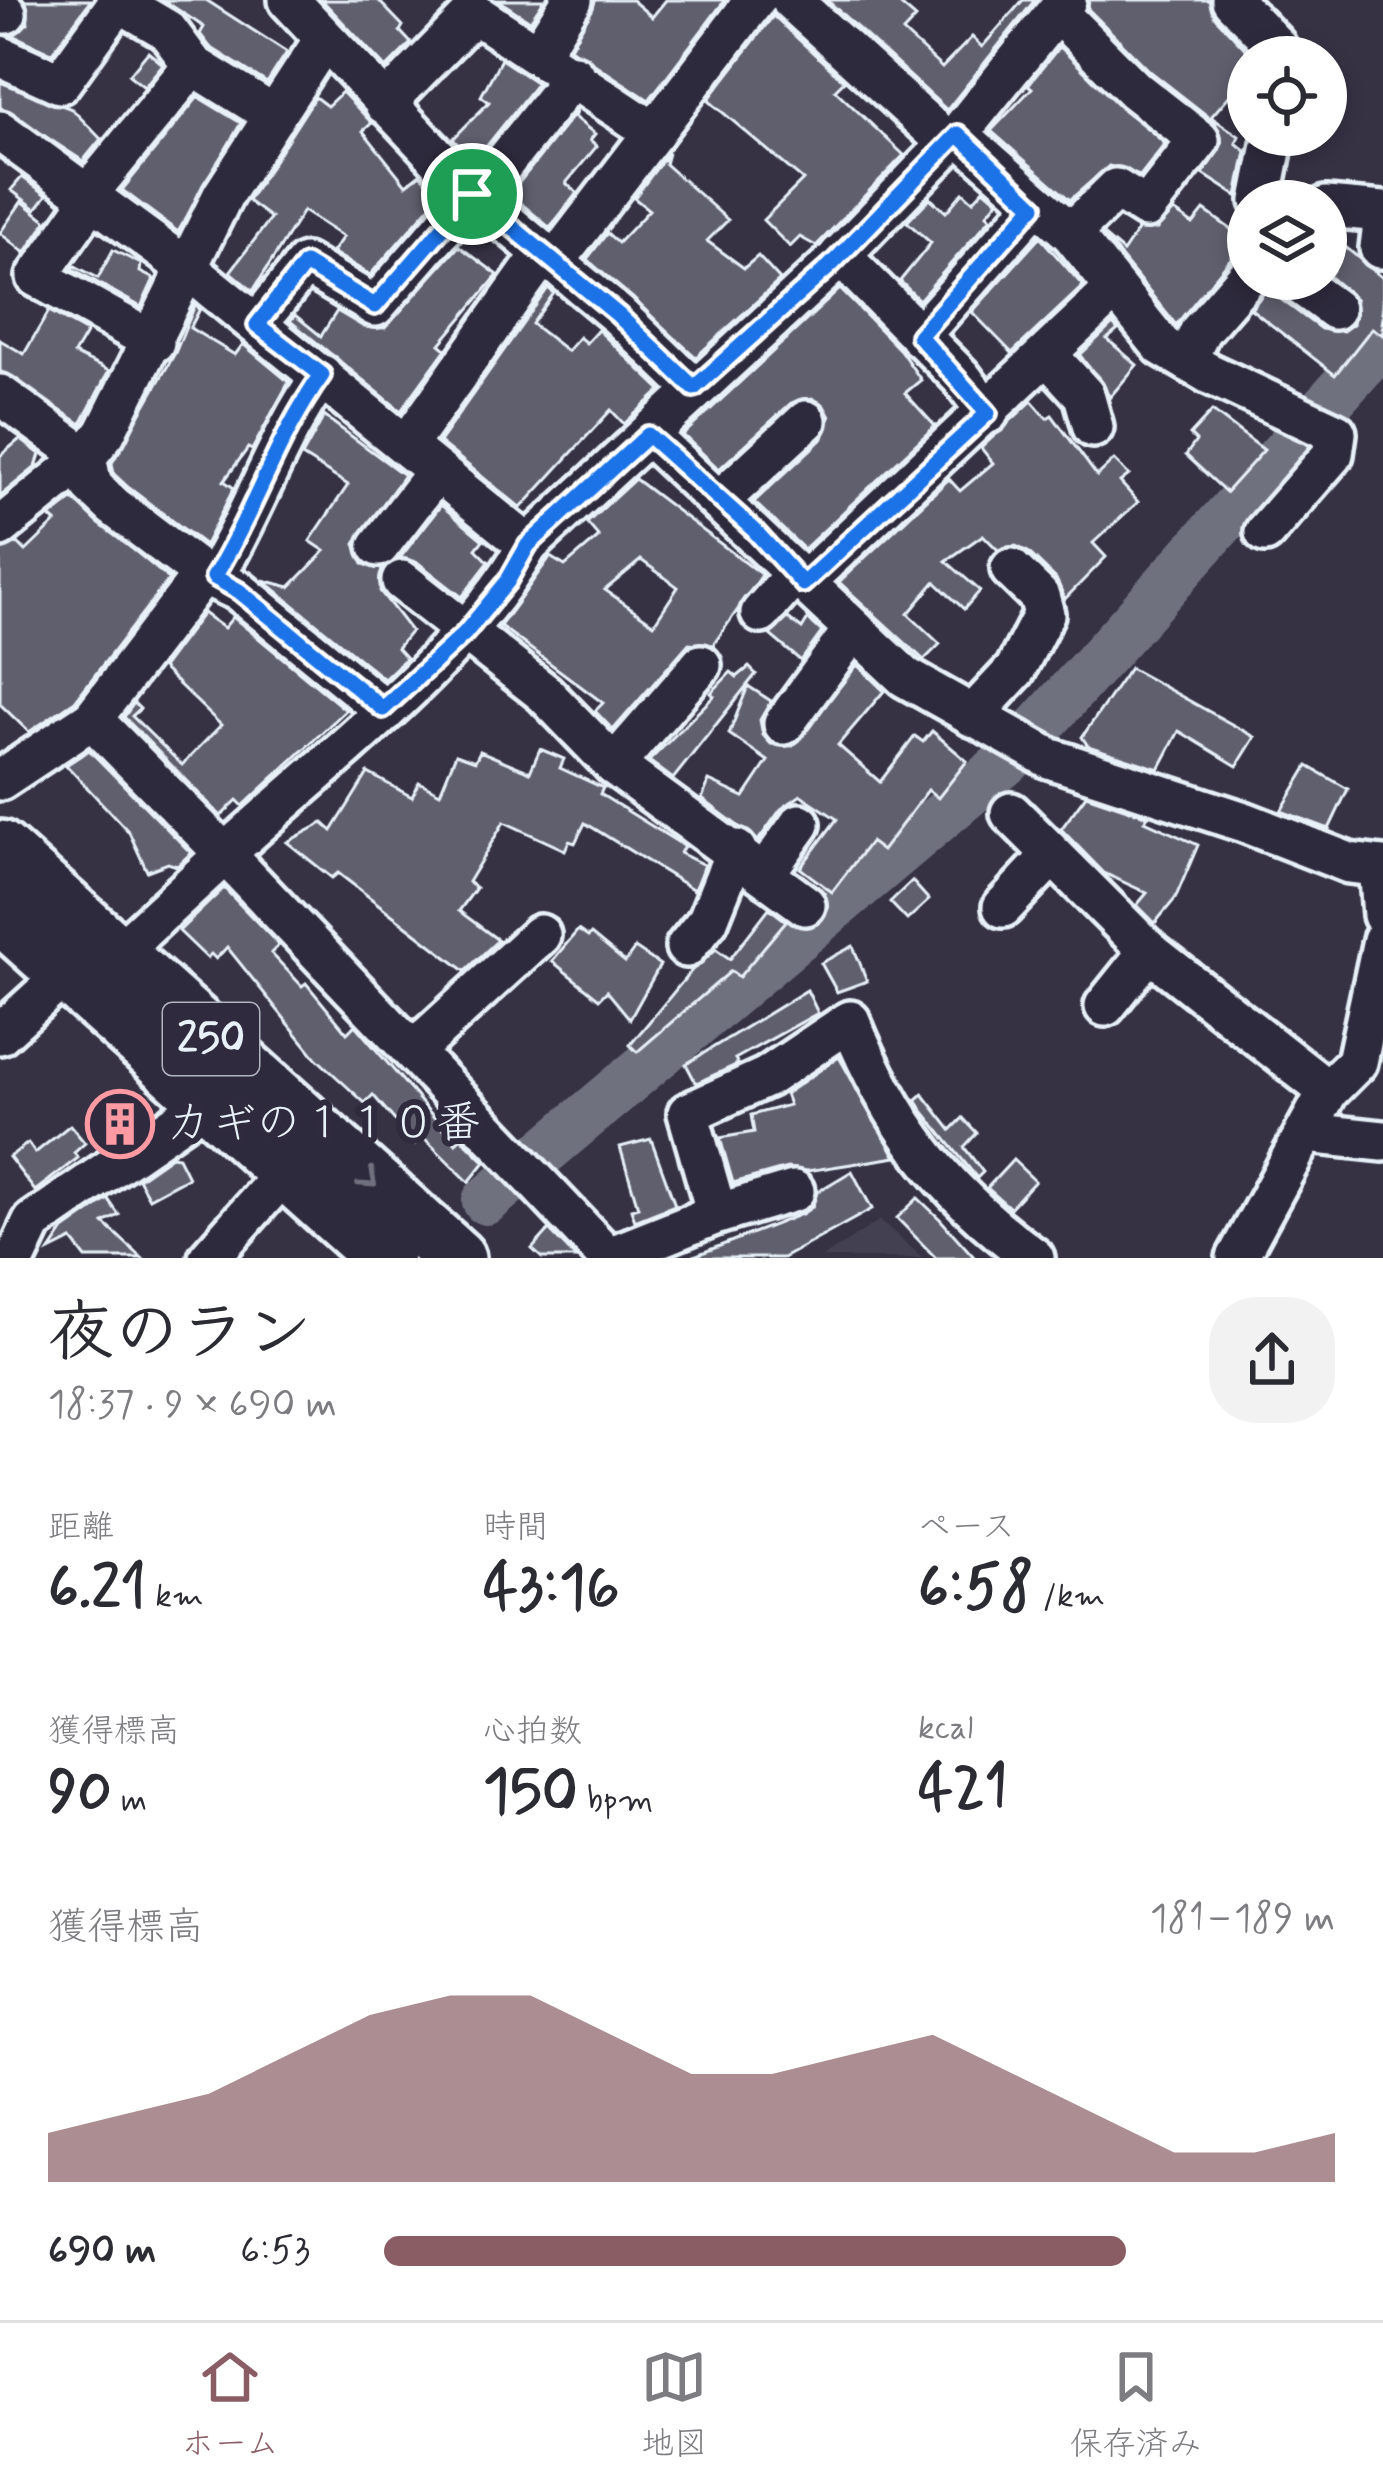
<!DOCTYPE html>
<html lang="ja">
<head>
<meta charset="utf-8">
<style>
  :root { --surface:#fff; --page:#f2f2f3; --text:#2b2b33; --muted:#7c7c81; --line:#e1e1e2; --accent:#8a5d65 }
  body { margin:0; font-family:Mynerve,"Klee One",sans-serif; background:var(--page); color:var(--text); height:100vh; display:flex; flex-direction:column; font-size:45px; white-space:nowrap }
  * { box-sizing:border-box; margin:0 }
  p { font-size:39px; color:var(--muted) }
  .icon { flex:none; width:66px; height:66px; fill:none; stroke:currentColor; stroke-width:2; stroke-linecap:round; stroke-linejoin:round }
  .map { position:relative; height:1258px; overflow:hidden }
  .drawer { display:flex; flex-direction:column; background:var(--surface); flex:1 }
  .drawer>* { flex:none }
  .controls { position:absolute; left:1227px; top:36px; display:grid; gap:24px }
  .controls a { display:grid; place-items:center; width:120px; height:120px; border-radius:50%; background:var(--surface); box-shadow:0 6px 18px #0003; font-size:60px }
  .pin { position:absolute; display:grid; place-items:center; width:102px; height:102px; color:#fff; margin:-51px; border:6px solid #fff; border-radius:50%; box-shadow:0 3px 12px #0007 }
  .round { display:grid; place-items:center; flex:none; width:126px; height:126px; border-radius:48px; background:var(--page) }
  .summary { display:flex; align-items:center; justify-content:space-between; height:204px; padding:0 48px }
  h1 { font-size:66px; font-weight:800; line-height:90px }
  .figures { display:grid; grid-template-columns:repeat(3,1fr); gap:18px; height:204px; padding:12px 48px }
  .figures div { display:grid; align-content:center }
  .figures b { font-size:60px; font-weight:800 }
  .figures small { font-size:33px; font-weight:400 }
  .figures p { font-size:33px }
  .chart { height:336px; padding:24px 48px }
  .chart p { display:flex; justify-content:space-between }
  .chart svg { width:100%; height:216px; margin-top:12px; fill:var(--accent); opacity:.7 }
  ul { padding:0 48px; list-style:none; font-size:39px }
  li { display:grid; grid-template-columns:192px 144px 1fr; align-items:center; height:90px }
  li i { height:30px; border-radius:15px; background:var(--accent) }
  .dock { display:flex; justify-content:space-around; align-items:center; height:168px; border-top:3px solid var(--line); background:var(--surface); font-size:33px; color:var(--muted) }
  .dock a { display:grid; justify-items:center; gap:6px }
  .dock .selected { color:var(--accent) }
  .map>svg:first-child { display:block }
</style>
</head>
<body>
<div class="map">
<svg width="1383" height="1258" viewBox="0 0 1383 1258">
  <rect width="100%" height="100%" fill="#363244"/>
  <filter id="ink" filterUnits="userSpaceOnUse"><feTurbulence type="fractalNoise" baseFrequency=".00833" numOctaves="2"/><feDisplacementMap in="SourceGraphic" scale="24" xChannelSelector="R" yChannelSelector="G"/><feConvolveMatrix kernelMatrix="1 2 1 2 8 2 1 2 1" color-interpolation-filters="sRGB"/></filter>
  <g filter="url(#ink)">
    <!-- built -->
    <polygon fill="#433f51" points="880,1220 923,1258 822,1258"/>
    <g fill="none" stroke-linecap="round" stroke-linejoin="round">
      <!-- river -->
      <polyline stroke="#70717f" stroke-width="48" points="486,1201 1013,756 1383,342"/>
    </g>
    <!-- building -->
    <g fill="#605e6e" stroke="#e8f1f8" stroke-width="3" fill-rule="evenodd">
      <polygon points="26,0 91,0 52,53 13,35 28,23"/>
      <polygon points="163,0 206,0 287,52 267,83 210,47 200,34 204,27"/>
      <polygon points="322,0 378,0 403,26 400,31 411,43 386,68"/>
      <polygon points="498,0 544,0 530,21"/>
      <polygon points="596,0 632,0 652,17 666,0 725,0 649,100 570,48"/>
      <polygon points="827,0 895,0 916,18 903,32 942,68 972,37 982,47 1023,0 1035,0 947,110"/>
      <polygon points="1089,0 1209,0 1215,17 1253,57 1248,57 1248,74 1211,117 1239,136 1236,143 1246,151 1237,196 1203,174 1222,144 1215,122 1151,72 1088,9"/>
      <polygon points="773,16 844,81 835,90 904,155 816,246 800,237 790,247 763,220 803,180 708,100"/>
      <polygon points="1059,47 1165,144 1140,176 1109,166 1070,200 991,131 1032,88 1028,85"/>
      <polygon points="148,52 163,64 144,87 129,75"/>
      <polygon points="501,59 537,83 474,162 453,139 489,102 481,96"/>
      <polygon points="0,82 72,109 101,139 83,161 0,107"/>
      <polygon points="342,92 372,123 363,131 406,185 420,174 440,195 370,275 332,252 343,237 303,211 253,291 230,272 271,218 248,201 315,97 327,106"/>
      <polygon points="198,97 241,123 178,232 122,190"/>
      <polygon points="577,110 574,117 595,134 590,140 597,146 566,183 577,193 550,228 510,194"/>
      <polygon points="668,153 665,164 728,220 707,241 744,268 758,256 780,280 696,357 587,259 607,233 618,243 649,210 634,198"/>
      <polygon points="22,177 47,195 36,209 11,190"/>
      <polygon points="984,189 998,201 987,214 991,218 919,300 900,281 931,243 907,222 930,198 946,212 963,192 973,201"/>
      <polygon points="22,201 47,221 25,253 0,233"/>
      <polygon points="1204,210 1246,240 1176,325 1103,235 1123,252 1138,230 1157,229 1174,211 1193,224"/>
      <polygon points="1040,237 1083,286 1012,353 972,312"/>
      <polygon points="1326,242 1344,246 1383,278 1383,335 1372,328 1335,375 1251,309 1270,285 1279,298 1321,329 1343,331 1353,324 1356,300 1329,276 1333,270 1326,263"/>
      <polygon points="459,246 498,275 440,344 446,349 401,411 290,321 295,315 321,336 337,311 364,327 385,328"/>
      <polygon points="113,250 141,264 140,272 154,279 141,307 73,269 75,266 98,278"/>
      <polygon points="548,288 554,293 532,324 567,351 579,337 586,343 598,330 661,390 624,424 611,410 521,508 439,442"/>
      <polygon points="840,289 900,350 921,380 905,393 935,426 804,549 754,502 823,438 830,417 823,404 812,398 791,403 719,469 683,435"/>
      <polygon points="195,305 200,309 190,328 235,355 243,344 289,382 252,450 248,448 224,481 234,488 205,545 129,488 114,474 112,463 175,353"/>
      <polygon points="49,311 87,332 74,354 109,371 81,424 0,371 0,340 24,354"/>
      <polygon points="1113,324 1118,330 1107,339 1137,365 1110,397 1080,355"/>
      <polygon points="1032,401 1047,418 1052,415 1097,476 1114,460 1129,475 1120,482 1138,502 1093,543 1106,557 1065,599 1056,579 1028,552 1016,546 998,550 983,535 946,561 980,591 964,609 935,582 908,614 940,644 924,660 839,582 949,479 960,491 993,463 981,448"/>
      <polygon points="1212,411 1264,450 1226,492 1186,455 1196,441 1190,435"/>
      <polygon points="324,416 404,475 355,544 363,564 382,569 380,591 411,631 397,648 406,658 384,679 263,580 290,587 325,551 310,541 348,485 302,456"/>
      <polygon points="20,439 40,454 36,467 0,496 0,456"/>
      <path d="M635,479L762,575L713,645L689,643L613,730L595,711L603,703L500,626L550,557L565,566L599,537L587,523ZM641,560L678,587L654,624L605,590Z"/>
      <polygon points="73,499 169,579 75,701 29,732 0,704 0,550 18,543 26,551 56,522 50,517"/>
      <polygon points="441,505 483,540 476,549 489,562 462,597 417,562 400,558"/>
      <polygon points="203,613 224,628 233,617 346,710 243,806 237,800 221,816 124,717 134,703 140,709 132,716 182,765 221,725 162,668"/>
      <polygon points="788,618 802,629 808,619 822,632 801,661 770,635"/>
      <polygon points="857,665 884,691 838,745 880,782 915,736 923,742 932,731 967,761 938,798 928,790 882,851 870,842 832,892 800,868 837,819 801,795 781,809 758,841 702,799 709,781 744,797 768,761 729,734 748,686 771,701 760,720 763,735 771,744 793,746"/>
      <polygon points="749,667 756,674 673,779 649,761 714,696 711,693 731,672 737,677"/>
      <polygon points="1130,668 1255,737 1237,766 1179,731 1159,769 1088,746 1082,737"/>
      <polygon points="540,749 564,759 560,768 603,788 600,794 684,846 680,853 704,865 694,890 585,823 575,843 569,841 565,850 504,822 468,882 476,888 459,911 498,940 465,971 338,873 332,878 287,842 323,823 332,831 368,773 412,797 419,782 440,793 456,754 475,761 480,751 530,772"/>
      <polygon points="89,750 191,853 177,866 168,863 147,871 129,832 66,765"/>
      <polygon points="1308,766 1348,789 1329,829 1281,811"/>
      <polygon points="1086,795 1148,816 1145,821 1198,845 1175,899 1155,923 1137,905 1147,893 1104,873 1061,829"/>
      <polygon points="912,881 929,900 907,920 890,902"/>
      <polygon points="224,888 279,945 271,953 302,986 306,983 347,1033 355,1025 456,1143 461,1138 485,1162 469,1182 423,1137 415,1144 373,1095 365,1103 316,1058 227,947 216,959 211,954 207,958 179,931"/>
      <polygon points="769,908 786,921 739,977 731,971 637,1052 630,1045 692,970 716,949 730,959"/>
      <polygon points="578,930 588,937 591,934 625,962 635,948 660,965 630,1019 607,991 599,999 552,961"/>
      <polygon points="853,946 867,981 837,992 821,963"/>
      <polygon points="807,990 818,1013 735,1059 738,1064 696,1083 686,1064"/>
      <polygon points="839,1057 896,1157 807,1171 787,1168 733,1183 720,1138 754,1132 751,1115 789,1105 785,1094"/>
      <polygon points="923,1094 951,1130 963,1118 977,1133 964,1147 983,1172 977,1178 923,1111 916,1100"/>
      <polygon points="70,1125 85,1143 74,1153 78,1158 35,1191 9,1157 28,1143 35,1153"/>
      <polygon points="651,1139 675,1205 635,1221 631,1209 638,1207 620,1147"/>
      <polygon points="171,1156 178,1157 188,1177 149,1198 138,1179"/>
      <polygon points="1013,1160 1035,1181 1010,1208 987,1188"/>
      <polygon points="852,1171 872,1209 783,1258 689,1258 802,1214 812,1207 817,1192"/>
      <polygon points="918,1198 940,1219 975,1258 936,1258 897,1218"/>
      <polygon points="108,1199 119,1215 104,1223 142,1258 86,1258 72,1240 50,1251 64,1230"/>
      <polygon points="549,1230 576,1258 542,1258 532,1249"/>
    </g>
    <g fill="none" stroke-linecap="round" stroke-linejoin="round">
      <!-- minor casing -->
      <g stroke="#e8f1f8" stroke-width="48">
        <g id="minor">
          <polyline points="116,0 167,30 193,65 275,116"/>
          <polyline points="289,0 472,194 618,315 694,388"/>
          <polyline points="791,0 948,143"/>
          <polyline points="1232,0 1275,45"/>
          <polyline points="0,10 6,13"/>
          <polyline points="1057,12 1135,90 1199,140 1146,208 1116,189 1071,233"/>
          <polyline points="539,53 572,0"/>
          <polyline points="0,56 60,83 118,3"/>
          <polyline points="385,104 474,13 654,132"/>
          <polyline points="0,131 187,268 528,545"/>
          <polyline points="958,134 1071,233 1162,346 1208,373 1336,433 1333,454 1265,532"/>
          <polyline points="87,195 193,65"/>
          <polyline points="476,198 574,75"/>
          <polyline points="92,199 37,277 154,342"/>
          <polyline points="1261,201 1274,135"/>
          <polyline points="1326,207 1383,212"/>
          <polyline points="1380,248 1383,224"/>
          <polyline points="840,255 961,377 988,413"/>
          <polyline points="553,264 755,0"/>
          <polyline points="1293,279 1334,309"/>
          <polyline points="257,324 305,264 375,306 472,194"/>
          <polyline points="919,336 1034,206"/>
          <polyline points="1049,357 1084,395 1093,427"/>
          <polyline points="1187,360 1200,331 1248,276"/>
          <polyline points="0,395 86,457 92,486 113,506 203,574 239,591 383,709"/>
          <polyline points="648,435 905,677 1049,758 1244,822 1349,863 1383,867"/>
          <polyline points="407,445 542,255"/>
          <polyline points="720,500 806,421"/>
          <polyline points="0,527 86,457 105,433 223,195 323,41"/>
          <polyline points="379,546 437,471"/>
          <path d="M214,577C255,511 276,439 322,375"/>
          <polyline points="402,581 544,693 614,765 805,905"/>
          <polyline points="803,583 1114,290"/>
          <polyline points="761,613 795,574"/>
          <polyline points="972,716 1015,670 1044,614 1039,596 1011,569"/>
          <polyline points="92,719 225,854 117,954"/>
          <polyline points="784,724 853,630"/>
          <polyline points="614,765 701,665"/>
          <polyline points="0,780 92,719 203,574"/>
          <polyline points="1011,813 1149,951 1328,1091"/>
          <polyline points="1379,867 1383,915"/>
          <polyline points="765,873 800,824"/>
          <polyline points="1003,907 1051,856"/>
          <polyline points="686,947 708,920 736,850"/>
          <polyline points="1105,1006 1149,951"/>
          <polyline points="0,1034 68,972"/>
          <polyline points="413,1051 540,935"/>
          <polyline points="1307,1133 1383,1141"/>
          <path d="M794,1191L717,1214L688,1113L767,1077L850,1021C892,1125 942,1191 1034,1258"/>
          <polyline points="609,1257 717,1214"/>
          <polyline points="16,1258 33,1222 209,1101"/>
          <polyline points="209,1258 287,1170"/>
          <path d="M609,1258L225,854C320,766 466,656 528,545L830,266L958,134L1066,0"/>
          <polyline points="1237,1258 1328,1091 1357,1062 1383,940"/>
        </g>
      </g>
      <!-- highway casing -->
      <g stroke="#e8f1f8" stroke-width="66">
        <g id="highway">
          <polyline points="0,850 456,1258"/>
          <polyline points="0,913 384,1258"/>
        </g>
      </g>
      <!-- minor -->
      <use href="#minor" stroke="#2f2a3d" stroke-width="39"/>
      <!-- highway -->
      <use href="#highway" stroke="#2f2a3d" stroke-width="57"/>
    </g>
    <!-- one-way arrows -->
    <defs><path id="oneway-chevron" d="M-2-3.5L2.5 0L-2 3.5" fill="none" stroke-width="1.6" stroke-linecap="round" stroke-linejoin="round" transform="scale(3)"/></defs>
    <use stroke="#70707e" href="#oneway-chevron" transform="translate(369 1180) rotate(42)"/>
  </g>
  <g fill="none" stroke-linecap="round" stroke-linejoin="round" filter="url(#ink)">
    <!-- route casing -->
    <g stroke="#fff" stroke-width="24">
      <path id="route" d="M958,134L1034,206L919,336L988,413L803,584L754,530L648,435L528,545L507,582L465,633L383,709L239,591L214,577C255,511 276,439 322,375L257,325L305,264L375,306L472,194L618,315L694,388L830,266Z"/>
    </g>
    <!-- route -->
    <use href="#route" stroke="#1a73e8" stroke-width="15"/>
  </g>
  <!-- icons -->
  <defs>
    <g id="building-ring" transform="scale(3.45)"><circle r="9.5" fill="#2f2a3d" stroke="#ff9aa2" stroke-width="1.5"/><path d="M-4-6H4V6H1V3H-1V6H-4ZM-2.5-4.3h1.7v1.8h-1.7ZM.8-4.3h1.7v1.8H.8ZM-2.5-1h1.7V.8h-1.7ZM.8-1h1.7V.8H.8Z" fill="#ff9aa2"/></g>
  </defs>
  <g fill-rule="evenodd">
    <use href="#building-ring" x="120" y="1124"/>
  </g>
  <g text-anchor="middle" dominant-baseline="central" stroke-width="12" stroke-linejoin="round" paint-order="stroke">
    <!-- shield labels -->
    <rect fill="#2f2a3d" stroke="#b0b5c0" stroke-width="3" x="163" y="1003" width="96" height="72" rx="9"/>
    <g font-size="42" font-weight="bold" fill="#e8f1f8">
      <text x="211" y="1039">250</text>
    </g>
    <!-- poi labels -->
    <g font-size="45" fill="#e8f1f8" stroke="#2f2a3d" text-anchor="start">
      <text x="166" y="1124">カギの１１０番</text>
    </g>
  </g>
</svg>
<div class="controls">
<a><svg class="icon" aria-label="locate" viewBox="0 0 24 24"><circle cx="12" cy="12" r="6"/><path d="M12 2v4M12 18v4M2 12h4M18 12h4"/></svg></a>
<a><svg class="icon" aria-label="layers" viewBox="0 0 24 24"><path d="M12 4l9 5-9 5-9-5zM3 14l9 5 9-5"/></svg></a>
</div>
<div class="pin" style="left:472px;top:194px;background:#1e9e55"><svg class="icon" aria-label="arrive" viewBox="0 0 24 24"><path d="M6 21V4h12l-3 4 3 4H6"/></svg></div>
</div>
<section class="drawer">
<div class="summary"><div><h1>夜のラン</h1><p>18:37 · 9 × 690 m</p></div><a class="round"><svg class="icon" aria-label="share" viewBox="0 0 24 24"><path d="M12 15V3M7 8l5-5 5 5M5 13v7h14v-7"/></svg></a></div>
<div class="figures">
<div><p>距離</p><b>6.21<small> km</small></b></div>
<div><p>時間</p><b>43:16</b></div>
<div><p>ペース</p><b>6:58<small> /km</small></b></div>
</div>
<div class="figures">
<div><p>獲得標高</p><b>90<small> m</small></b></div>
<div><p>心拍数</p><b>150<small> bpm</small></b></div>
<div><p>kcal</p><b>421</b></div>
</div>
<div class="chart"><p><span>獲得標高</span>181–189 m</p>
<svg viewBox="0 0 160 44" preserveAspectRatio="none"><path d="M0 44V34L10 30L20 26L30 18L40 10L50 6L60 6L70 14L80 22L90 22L100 18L110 14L120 22L130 30L140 38L150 38L160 34V44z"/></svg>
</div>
<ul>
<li><b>690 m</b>6:53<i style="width:78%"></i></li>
</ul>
</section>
<nav class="dock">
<a class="selected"><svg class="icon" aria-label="home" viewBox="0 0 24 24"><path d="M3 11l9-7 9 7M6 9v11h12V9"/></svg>ホーム</a>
<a><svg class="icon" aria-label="map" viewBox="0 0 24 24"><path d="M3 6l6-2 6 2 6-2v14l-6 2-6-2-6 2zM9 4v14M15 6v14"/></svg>地図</a>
<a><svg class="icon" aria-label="saved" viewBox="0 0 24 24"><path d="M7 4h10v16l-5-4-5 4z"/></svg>保存済み</a>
</nav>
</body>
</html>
